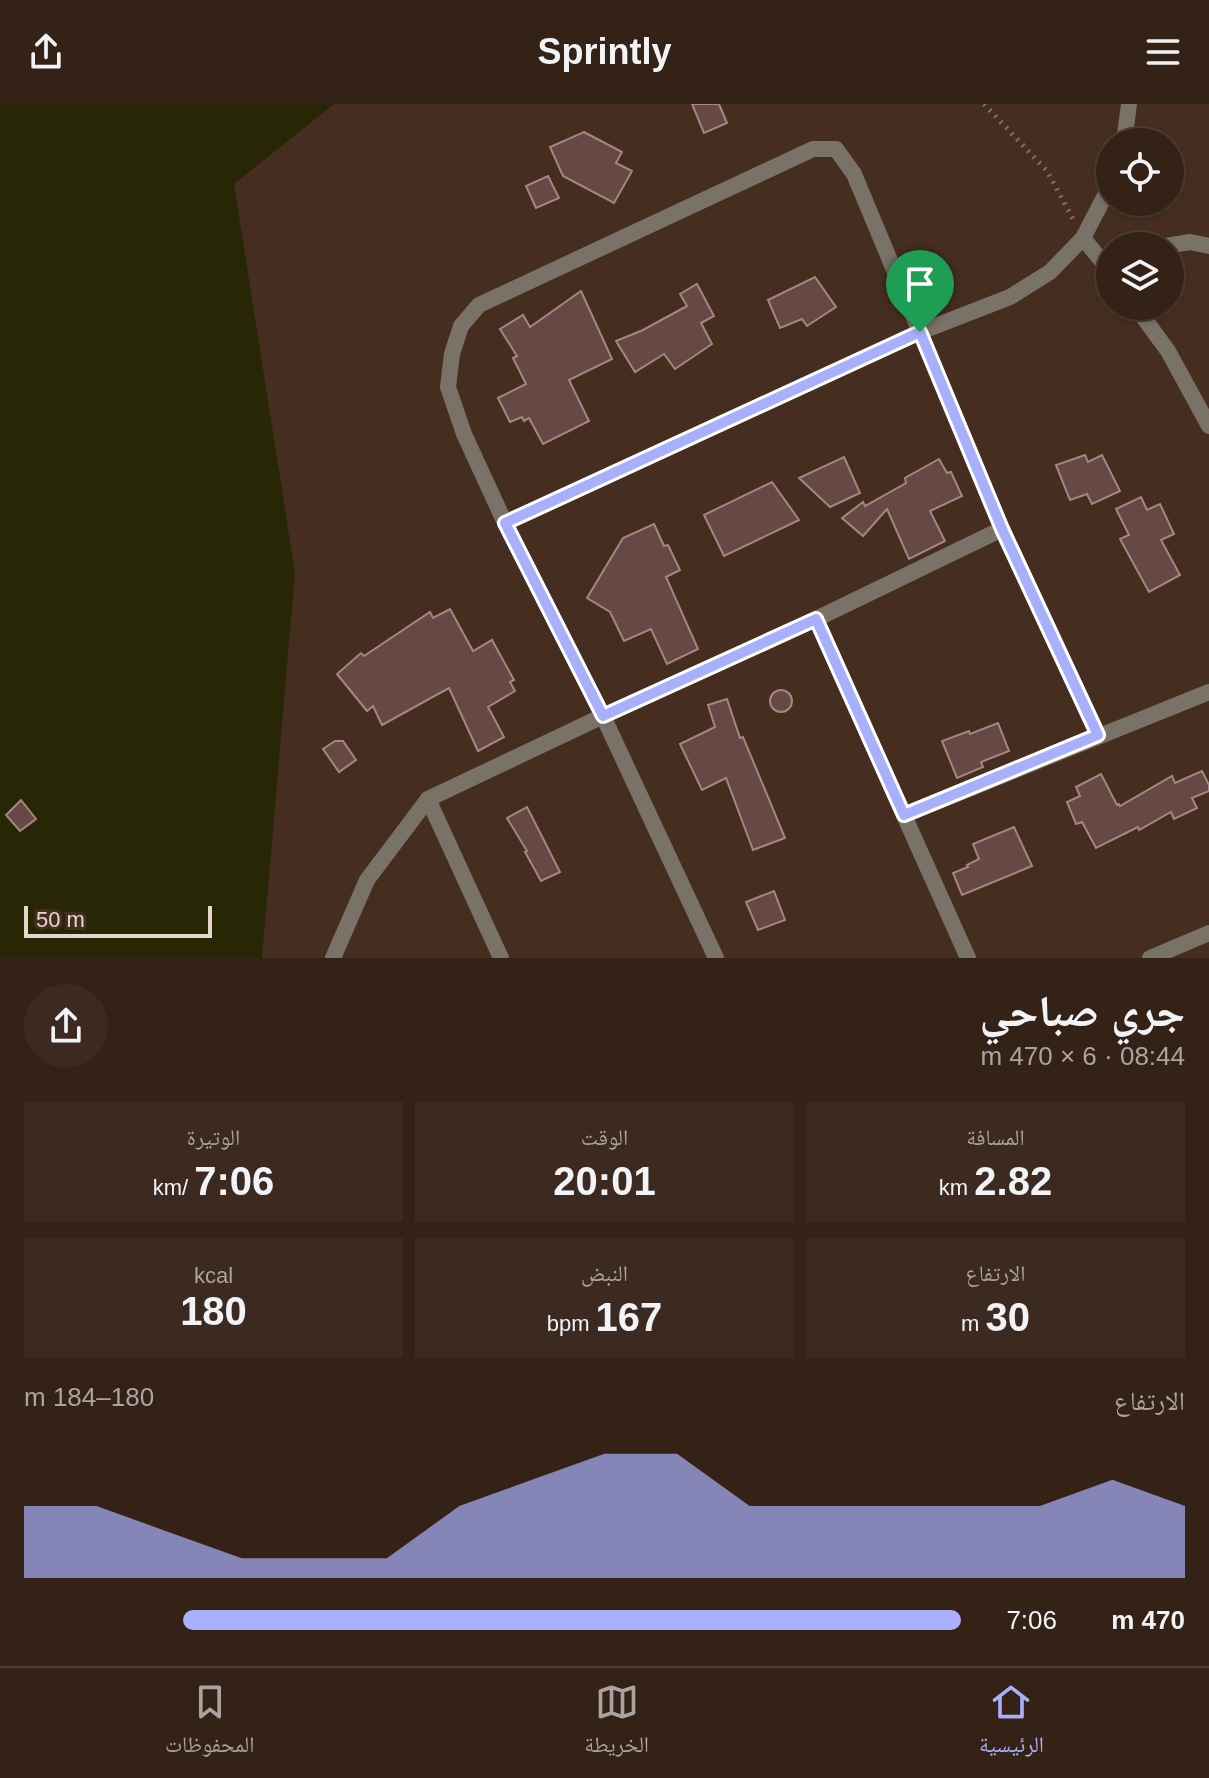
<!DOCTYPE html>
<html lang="ar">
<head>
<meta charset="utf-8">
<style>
  :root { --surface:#342217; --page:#3c2a20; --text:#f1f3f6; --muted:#a9a4a1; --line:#4e3f36; --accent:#a8b0fc }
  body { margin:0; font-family:Arial,"Noto Naskh Arabic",sans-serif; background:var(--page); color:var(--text); direction:rtl; height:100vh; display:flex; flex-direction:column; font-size:30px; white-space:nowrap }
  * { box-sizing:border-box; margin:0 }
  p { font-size:26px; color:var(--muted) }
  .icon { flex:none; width:44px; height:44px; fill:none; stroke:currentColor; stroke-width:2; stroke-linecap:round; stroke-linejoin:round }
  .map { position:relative; height:854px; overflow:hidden; direction:ltr }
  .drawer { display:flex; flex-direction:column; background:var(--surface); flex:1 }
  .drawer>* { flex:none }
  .controls { position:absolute; left:1096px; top:24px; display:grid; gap:16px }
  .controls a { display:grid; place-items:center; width:88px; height:88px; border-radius:50%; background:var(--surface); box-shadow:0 2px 6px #0004,0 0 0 2px var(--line); font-size:40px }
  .scale { position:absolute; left:24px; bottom:20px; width:188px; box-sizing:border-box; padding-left:8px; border:4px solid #e6d7cd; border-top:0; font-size:22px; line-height:28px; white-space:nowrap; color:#e6d7cd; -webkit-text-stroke:6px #452e1f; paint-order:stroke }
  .pin { position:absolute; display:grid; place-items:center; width:68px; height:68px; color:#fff; margin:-82px -34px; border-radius:50% 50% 50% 0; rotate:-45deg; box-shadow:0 0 8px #0007 }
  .pin .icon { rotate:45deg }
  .round { display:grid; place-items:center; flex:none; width:84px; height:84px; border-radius:42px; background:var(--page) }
  .overview { display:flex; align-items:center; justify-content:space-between; height:136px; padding:0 24px }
  h1 { font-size:44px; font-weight:700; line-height:60px }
  .stats { display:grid; grid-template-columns:repeat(3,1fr); gap:12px; height:136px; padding:8px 24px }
  .stats div { display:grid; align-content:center; border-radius:0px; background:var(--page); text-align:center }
  .stats b { font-size:40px; font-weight:700 }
  .stats small { font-size:22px; font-weight:400 }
  .stats p { font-size:22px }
  .chart { height:224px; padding:16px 24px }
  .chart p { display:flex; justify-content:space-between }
  .chart svg { width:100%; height:144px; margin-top:8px; fill:var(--accent); opacity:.7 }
  ul { padding:0 24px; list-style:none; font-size:26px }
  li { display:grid; grid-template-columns:128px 96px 1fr; align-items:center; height:60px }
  li i { height:20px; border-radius:10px; background:var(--accent) }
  header { display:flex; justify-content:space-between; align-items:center; height:104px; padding:0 24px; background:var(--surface); font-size:36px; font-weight:700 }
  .dock { display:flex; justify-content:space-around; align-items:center; height:112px; border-top:2px solid var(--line); background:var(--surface); font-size:22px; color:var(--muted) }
  .dock a { display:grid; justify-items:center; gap:4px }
  .dock .active { color:var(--accent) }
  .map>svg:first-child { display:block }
</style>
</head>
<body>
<header><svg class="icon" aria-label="menu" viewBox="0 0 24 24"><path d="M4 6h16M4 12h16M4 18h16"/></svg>Sprintly<svg class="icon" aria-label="share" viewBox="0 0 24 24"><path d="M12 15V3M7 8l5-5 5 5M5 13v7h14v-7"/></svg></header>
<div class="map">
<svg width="1209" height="854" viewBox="0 0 1209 854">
  <rect width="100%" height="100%" fill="#452e1f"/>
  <!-- water -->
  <polygon fill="#272706" points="0,0 334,0 234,80 295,469 262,854 0,854"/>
  <!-- building -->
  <g fill="#664844" stroke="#a78580" stroke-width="2">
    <polygon points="692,0 719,0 727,19 704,29"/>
    <polygon points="584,28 622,48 616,59 632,67 614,99 563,72 550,43"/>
    <polygon points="548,72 559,94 536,104 526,82"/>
    <polygon points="815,173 836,203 807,222 802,215 780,224 768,196"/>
    <polygon points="697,180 714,212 701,219 712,240 675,265 664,250 635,268 616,237 643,226 687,202 680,190"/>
    <polygon points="581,187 612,255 569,276 589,317 543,340 529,314 524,317 522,313 510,318 498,294 526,280 513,254 517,252 500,225 523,211 530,223"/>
    <polygon points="1085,351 1088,358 1102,351 1120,387 1092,400 1087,390 1070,396 1056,361"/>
    <polygon points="844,353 860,389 830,403 799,374"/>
    <polygon points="939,355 947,369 951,368 962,392 930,407 945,437 909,455 887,405 863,432 842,414 863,398 865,402 906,379 905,374"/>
    <polygon points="772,378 799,416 724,452 704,411"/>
    <polygon points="1141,393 1147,406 1160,400 1174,430 1161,436 1180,471 1149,488 1120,435 1129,431 1116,405"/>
    <polygon points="654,420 664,442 668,441 680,466 666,473 698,545 667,560 651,525 624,537 610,508 587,494 623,434"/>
    <polygon points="450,505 473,547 492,536 514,576 510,578 515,587 488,603 504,633 478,647 449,584 382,621 373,602 367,607 337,570 361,549 364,552 430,508 433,514"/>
    <circle cx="781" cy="597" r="11"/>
    <polygon points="727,595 740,634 743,633 785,734 753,746 726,674 702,686 680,640 715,623 708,601"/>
    <polygon points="998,619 1009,647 981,658 983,663 957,674 942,637 969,627 970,630"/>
    <polygon points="335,637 343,637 356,656 339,668 323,645"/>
    <polygon points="1202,667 1209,681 1209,687 1192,694 1197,704 1174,715 1171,708 1139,726 1138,723 1096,744 1082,718 1076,720 1067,698 1080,692 1076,683 1101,670 1117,701 1119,700 1120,702 1172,672 1175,679"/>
    <polygon points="21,696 36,715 20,727 6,711"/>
    <polygon points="527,703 560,768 541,777 525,748 527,747 507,714"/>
    <polygon points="1014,723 1032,762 962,791 953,769 968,763 967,761 979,755 973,740"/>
    <polygon points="774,787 785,816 758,826 746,798"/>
  </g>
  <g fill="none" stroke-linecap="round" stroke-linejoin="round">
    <!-- path -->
    <polyline stroke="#836f62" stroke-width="5" stroke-dasharray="2 6" stroke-linecap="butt" points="984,0 1047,67 1073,115"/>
    <!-- minor -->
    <g stroke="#797367" stroke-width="16">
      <polyline points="1124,38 1129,0"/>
      <polyline points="1083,134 1110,167"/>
      <polyline points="1166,142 1190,138 1209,142"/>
      <polyline points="1135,202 1168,247 1209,322"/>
      <polyline points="505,419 920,228 1010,193 1050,168 1083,134 1110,82"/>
      <polyline points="816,515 968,854"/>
      <polyline points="428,695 501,854"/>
      <polyline points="904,711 1209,588"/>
      <polyline points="333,854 367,776 428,695 603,612 816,515 1002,425"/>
      <polyline points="716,854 603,612 505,419 464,330 448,283 452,250 461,222 479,201 813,45 836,45 854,70 1002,425 1098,631"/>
      <polyline points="1150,854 1209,829"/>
    </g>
  </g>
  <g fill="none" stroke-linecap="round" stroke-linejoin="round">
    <!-- route casing -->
    <g stroke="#fff" stroke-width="16">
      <polygon id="route" points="920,228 1002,425 1098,631 904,711 816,515 603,612 505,419"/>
    </g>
    <!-- route -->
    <use href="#route" stroke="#a8b0fc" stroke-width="10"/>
  </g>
</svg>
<div class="controls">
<a><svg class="icon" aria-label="locate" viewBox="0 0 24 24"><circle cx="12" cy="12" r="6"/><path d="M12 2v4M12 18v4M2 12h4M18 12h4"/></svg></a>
<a><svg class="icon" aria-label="layers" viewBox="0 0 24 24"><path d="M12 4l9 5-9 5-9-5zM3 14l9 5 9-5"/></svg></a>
</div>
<div class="scale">50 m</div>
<div class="pin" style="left:920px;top:228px;background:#1e9e55"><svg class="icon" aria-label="arrive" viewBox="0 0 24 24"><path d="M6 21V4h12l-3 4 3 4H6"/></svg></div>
</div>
<section class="drawer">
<div class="overview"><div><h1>جري صباحي</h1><p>08:44 · 6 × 470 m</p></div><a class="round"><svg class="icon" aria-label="share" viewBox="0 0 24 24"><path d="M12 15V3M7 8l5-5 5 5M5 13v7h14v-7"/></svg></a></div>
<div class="stats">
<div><p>المسافة</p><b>2.82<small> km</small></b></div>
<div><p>الوقت</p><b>20:01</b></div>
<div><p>الوتيرة</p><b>7:06<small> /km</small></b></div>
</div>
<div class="stats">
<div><p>الارتفاع</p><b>30<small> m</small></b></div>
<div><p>النبض</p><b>167<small> bpm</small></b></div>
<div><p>kcal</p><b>180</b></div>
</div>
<div class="chart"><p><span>الارتفاع</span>180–184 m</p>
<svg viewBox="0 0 160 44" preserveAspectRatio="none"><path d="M0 44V22L10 22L20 30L30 38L40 38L50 38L60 22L70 14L80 6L90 6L100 22L110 22L120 22L130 22L140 22L150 14L160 22V44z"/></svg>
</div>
<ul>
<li><b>470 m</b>7:06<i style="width:83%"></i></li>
</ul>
</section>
<nav class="dock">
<a class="active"><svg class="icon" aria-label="home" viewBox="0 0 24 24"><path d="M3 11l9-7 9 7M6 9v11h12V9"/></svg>الرئيسية</a>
<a><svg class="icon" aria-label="map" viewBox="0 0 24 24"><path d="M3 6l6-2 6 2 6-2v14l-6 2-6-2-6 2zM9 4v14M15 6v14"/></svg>الخريطة</a>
<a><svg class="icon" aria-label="saved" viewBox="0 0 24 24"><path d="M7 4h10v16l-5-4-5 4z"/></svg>المحفوظات</a>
</nav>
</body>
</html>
